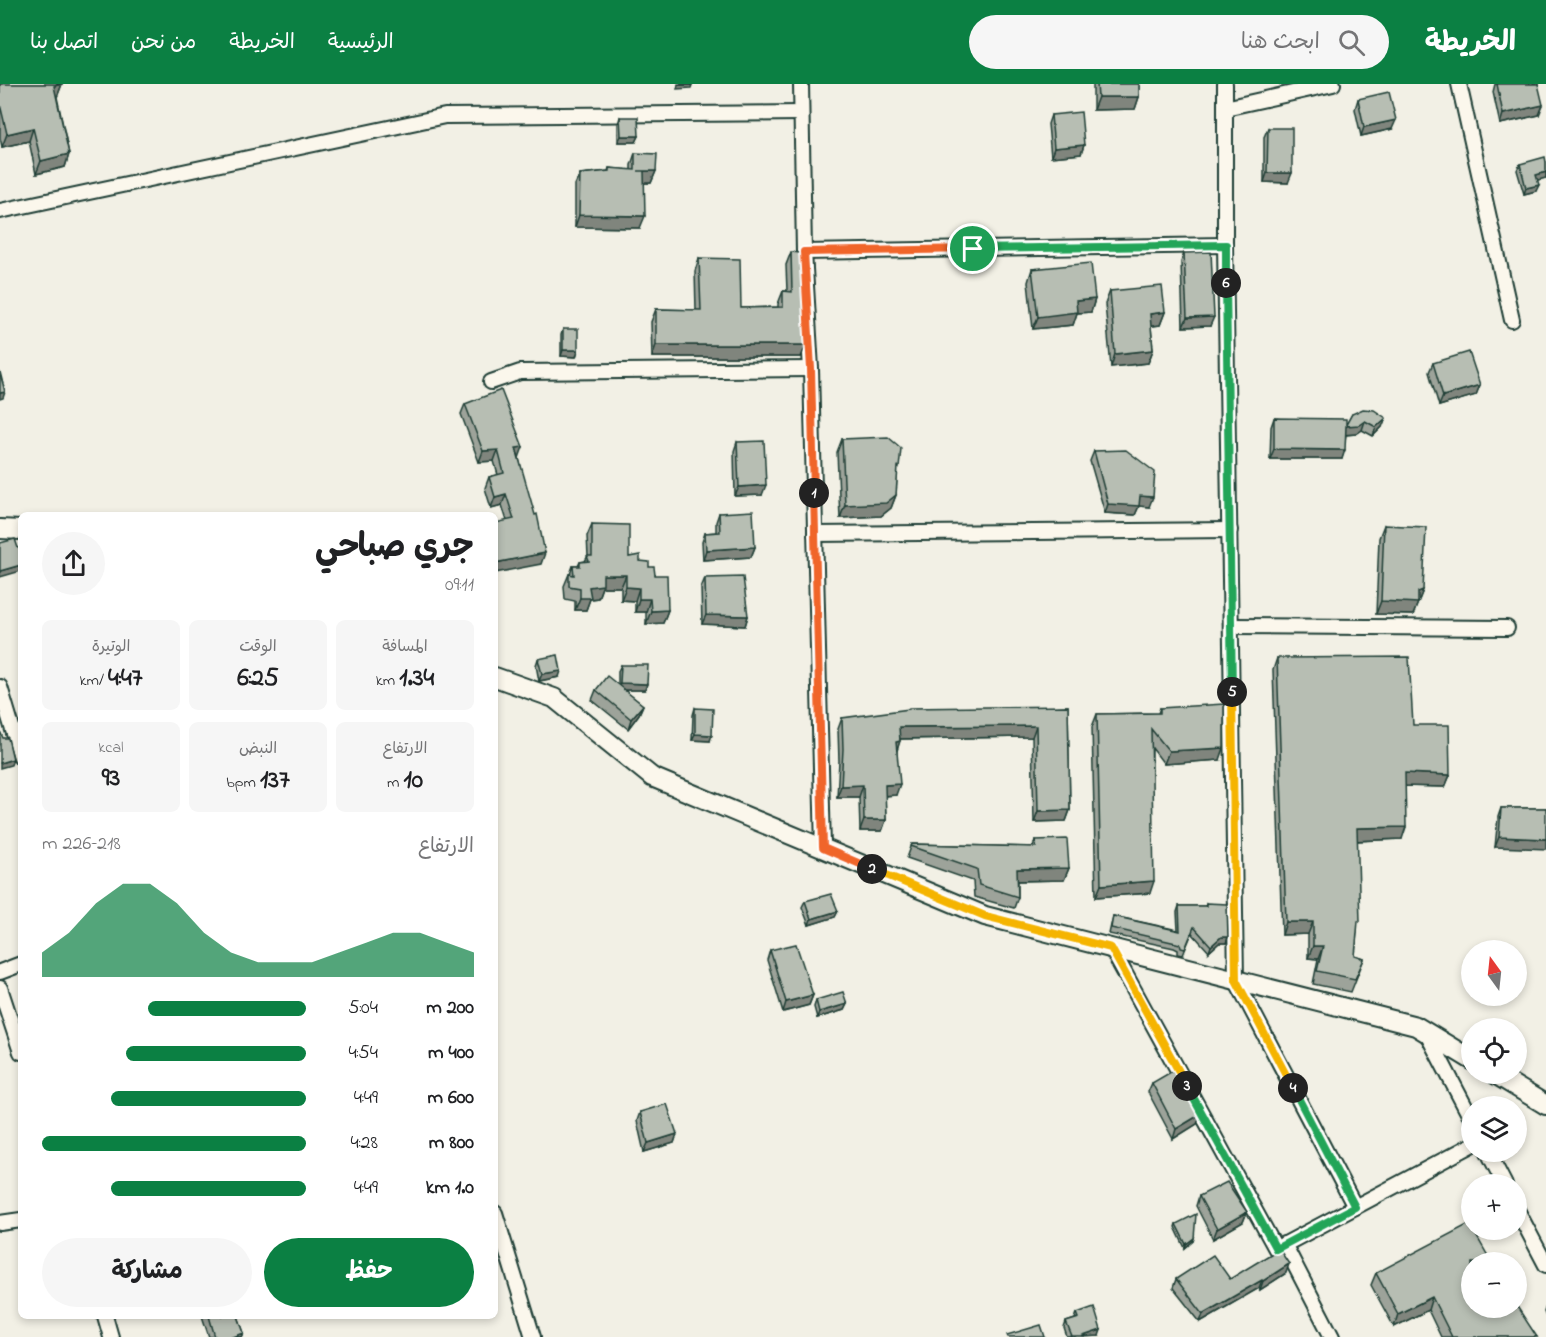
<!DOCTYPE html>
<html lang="ar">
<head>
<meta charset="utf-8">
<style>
  :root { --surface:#fff; --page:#f6f6f6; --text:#202124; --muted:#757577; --accent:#0b8043 }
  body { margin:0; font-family:"Indie Flower","Playpen Sans Arabic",sans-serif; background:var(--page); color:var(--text); direction:rtl; height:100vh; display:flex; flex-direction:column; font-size:22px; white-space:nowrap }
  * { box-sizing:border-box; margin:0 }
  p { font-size:20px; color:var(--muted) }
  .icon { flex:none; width:33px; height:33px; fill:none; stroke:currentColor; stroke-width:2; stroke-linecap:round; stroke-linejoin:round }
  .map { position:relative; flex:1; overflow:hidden; direction:ltr }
  .side { position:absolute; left:18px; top:428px; width:480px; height:807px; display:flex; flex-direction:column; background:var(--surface); border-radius:9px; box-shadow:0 3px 9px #0003; direction:rtl }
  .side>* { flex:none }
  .needle { width:39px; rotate:345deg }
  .controls { position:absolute; left:1461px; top:856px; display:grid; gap:12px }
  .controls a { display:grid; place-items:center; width:66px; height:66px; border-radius:50%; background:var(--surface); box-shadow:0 3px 9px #0003; font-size:30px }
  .pin { position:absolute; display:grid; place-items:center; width:51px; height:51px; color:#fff; margin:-26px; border:3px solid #fff; border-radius:50%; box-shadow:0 2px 6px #0007 }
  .km { position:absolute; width:30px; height:30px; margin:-15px; border-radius:50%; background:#222; color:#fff; font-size:16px; line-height:30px; text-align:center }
  .round { display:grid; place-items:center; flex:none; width:63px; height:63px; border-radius:32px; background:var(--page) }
  .overview { display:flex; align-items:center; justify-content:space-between; height:102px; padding:0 24px }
  h1 { font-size:33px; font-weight:700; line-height:45px }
  .stats { display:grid; grid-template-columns:repeat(3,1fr); gap:9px; height:102px; padding:6px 24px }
  .stats div { display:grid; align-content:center; border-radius:9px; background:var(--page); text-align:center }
  .stats b { font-size:26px; font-weight:700 }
  .stats small { font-size:16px; font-weight:400 }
  .stats p { font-size:16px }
  .chart { height:168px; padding:12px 24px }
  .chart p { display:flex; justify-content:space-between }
  .chart svg { width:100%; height:108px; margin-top:6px; fill:var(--accent); opacity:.7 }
  .button { display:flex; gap:12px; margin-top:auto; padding:12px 24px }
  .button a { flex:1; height:69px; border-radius:36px; background:var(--accent); color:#fff; font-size:24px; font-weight:700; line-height:69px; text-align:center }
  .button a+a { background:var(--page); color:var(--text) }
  ul { padding:0 24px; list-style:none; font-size:20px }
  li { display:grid; grid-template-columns:96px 72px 1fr; align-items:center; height:45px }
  li i { height:15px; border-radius:8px; background:var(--accent) }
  header { display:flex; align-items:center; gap:36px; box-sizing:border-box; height:84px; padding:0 30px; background:var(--accent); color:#fff }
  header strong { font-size:28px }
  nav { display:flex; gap:33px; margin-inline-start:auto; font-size:21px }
  .search { width:420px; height:54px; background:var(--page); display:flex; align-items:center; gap:15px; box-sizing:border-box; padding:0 21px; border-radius:33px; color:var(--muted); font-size:22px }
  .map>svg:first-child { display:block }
</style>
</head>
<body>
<header>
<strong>الخريطة</strong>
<div class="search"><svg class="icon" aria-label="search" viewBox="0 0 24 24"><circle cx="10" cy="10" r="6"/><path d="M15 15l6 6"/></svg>ابحث هنا</div>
<nav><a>الرئيسية</a><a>الخريطة</a><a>من نحن</a><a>اتصل بنا</a></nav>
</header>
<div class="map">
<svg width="1546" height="1253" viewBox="0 0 1546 1253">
  <rect width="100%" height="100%" fill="#f2f0e5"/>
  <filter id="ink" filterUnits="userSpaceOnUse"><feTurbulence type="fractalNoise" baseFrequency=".0167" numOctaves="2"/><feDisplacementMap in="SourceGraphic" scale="12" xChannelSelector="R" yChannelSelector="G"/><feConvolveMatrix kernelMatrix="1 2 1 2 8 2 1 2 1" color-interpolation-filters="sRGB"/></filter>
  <g filter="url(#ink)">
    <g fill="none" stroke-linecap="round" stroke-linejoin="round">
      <!-- minor casing -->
      <g stroke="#1f3d34" stroke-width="18">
        <g id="minor">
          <polyline points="801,0 804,168 811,285 823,764"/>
          <polyline points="1225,0 1225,161 1236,896 1355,1123"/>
          <polyline points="1459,0 1512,236"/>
          <polyline points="1225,24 1333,0"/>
          <polyline points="0,127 445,32 800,29"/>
          <polyline points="804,168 1225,161"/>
          <polyline points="491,298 520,288 811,285"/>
          <polyline points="815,450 1230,446"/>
          <polyline points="1231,542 1507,544"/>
          <polyline points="0,603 21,673"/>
          <polyline points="1111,864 1276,1165 1472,1061"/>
          <polyline points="0,888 21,880"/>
          <polyline points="0,904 21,968"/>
          <polyline points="1426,948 1472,1036"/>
          <polyline points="1488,1068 1505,1101"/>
          <polyline points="1516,1124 1546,1181"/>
          <polyline points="495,1129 533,1253"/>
          <polyline points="0,1139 21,1136"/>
          <polyline points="1284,1160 1332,1253"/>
          <polyline points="105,1232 111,1253"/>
        </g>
      </g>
      <!-- tertiary casing -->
      <g stroke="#1f3d34" stroke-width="22">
        <g id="tertiary">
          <polyline points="0,445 21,446"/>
          <polyline points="495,593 554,614 652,693 985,832 1416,942 1472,976"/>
          <polyline points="1495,990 1546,1021"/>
        </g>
      </g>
      <!-- minor -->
      <use href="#minor" stroke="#fbf7ec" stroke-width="14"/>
      <!-- tertiary -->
      <use href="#tertiary" stroke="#fbf7ec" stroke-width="18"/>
    </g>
    <!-- wall -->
    <g fill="#9da39a" stroke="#1f3d34" stroke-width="1.5">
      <polygon points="0,0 62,0 57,13 69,70 65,83 36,90 29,57 2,63 0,54"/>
      <polygon points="1093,0 1139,0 1139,13 1135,25 1093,26"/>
      <polygon points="1495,0 1538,0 1539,31 1500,40 1493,8"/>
      <polygon points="1358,15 1392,45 1361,52 1355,25"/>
      <polygon points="1051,31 1084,61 1081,70 1051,73 1048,40"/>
      <polygon points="620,33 639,52 636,58 618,58 618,40"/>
      <polygon points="1268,44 1288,99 1264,98 1264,53"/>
      <polygon points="635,69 656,87 651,99 644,99 640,144 575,143 575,101 580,90 608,87 609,84 631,86 631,81"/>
      <polygon points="1546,78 1546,94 1537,96 1536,107 1524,110 1517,86 1520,80"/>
      <polygon points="791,168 801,273 652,273 651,238 656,225 696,226 695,187 699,174 741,224 778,223 778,220 783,207 787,207 786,181"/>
      <polygon points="1184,169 1210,242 1183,243 1181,178"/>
      <polygon points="1032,185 1095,215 1091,228 1077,229 1073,241 1033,245 1028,198"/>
      <polygon points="1110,207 1165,228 1160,241 1151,242 1153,266 1148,279 1111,283 1105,220"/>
      <polygon points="563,245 578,266 576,273 561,272 561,251"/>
      <polygon points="1433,279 1480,301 1476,311 1439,322 1429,288"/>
      <polygon points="465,320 519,374 541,480 507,437 502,421 491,424 485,404 489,393 498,391 494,377 479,378 461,330"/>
      <polygon points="1352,330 1382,343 1373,352 1362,346 1356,350 1346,351 1342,375 1270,375 1271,343 1274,334 1346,341"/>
      <polygon points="842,355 897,390 896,411 891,424 881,432 840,434 837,368"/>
      <polygon points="737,358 762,411 735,412 734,367"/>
      <polygon points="1094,367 1149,423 1139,422 1135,431 1105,429 1090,377"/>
      <polygon points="719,429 755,463 751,473 703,476 702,458 705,449 716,448 716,438"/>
      <polygon points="592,440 629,473 640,477 649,483 655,491 668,526 663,539 646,540 646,528 635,528 635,517 621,516 621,503 602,503 598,514 590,515 586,526 575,526 575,517 565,515 564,502 569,490 570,490 573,482 578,482 580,478 585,477 588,472 587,452"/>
      <polygon points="1384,441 1423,506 1413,531 1376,530 1379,454"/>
      <polygon points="705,494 748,532 745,542 702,540 701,504"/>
      <polygon points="1277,574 1413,641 1450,691 1445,703 1405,702 1402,755 1357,757 1357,846 1355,872 1364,875 1351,908 1313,900 1318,875 1308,874 1308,850 1282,851 1273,586"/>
      <polygon points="538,575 559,593 539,597 536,581"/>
      <polygon points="621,581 645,606 624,606 643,621 639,630 628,645 592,616 596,606 618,601 618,587"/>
      <polygon points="1068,622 1070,726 1066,737 1034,738 1032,653 900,655 897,667 896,711 885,712 886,736 882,747 860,747 859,713 837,713 839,677 838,645 842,634"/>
      <polygon points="695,624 710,657 692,656 693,631"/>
      <polygon points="1160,624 1220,676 1164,680 1152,664 1150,809 1096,813 1092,643 1097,630 1158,629"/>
      <polygon points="1501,724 1546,724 1495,763 1498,733"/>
      <polygon points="1035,756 1069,784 1064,796 1018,797 1018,813 1014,824 974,813 973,797 907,774 912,760 1033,763"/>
      <polygon points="805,817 838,827 835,833 809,841 802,823"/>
      <polygon points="1206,819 1228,853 1226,859 1219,859 1209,868 1192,849 1183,871 1178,870 1178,866 1174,864 1109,850 1113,832 1178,846 1177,828 1179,822 1205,822"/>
      <polygon points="770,866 813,911 809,921 783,928 767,876"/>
      <polygon points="816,916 847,920 844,926 817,934 814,923"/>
      <polygon points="1152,999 1197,1040 1173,1055 1148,1008"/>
      <polygon points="640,1028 677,1050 674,1059 644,1068 637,1037"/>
      <polygon points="1199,1112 1247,1128 1243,1138 1213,1155 1196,1122"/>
      <polygon points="1176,1140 1194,1154 1193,1157 1185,1164 1175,1143"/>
      <polygon points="1472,1179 1537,1253 1441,1253 1428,1226 1394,1243 1371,1201 1376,1189"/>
      <polygon points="1286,1189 1260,1206 1259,1204 1200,1238 1173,1204 1176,1195 1230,1195"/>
      <polygon points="1546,1222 1546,1233 1544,1228"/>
      <polygon points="1077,1229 1099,1252 1067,1253 1064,1244 1066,1238 1075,1235"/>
      <polygon points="202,1232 238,1232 244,1249 242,1253 209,1253"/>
    </g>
    <!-- shaded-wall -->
    <g fill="#80857d" stroke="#1f3d34" stroke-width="1.5">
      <polygon points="62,0 57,13 50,14 54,2"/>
      <polygon points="678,1 692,1 691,4 677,5"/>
      <polygon points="1098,13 1139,13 1135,25 1093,26"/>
      <polygon points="1543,21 1539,31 1500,40 1503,30"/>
      <polygon points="1396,36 1392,45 1361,52 1364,43"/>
      <polygon points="33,44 29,57 2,63 7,50"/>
      <polygon points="621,52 639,52 636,58 618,58"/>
      <polygon points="1084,61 1081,70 1051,73 1054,64"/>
      <polygon points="69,70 65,83 36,90 41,77"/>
      <polygon points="638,87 656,87 651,99 634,99"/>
      <polygon points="1546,88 1546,94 1534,97 1536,91"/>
      <polygon points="1267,89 1292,89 1288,99 1264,98"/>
      <polygon points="1539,101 1536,107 1524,110 1526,104"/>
      <polygon points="579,131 645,132 640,144 575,143"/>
      <polygon points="1095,215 1091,228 1077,229 1073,241 1033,245 1038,233 1076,217"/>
      <polygon points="1165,228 1160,241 1145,243 1150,230"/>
      <polygon points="1214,233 1210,242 1183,243 1187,234"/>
      <polygon points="656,261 806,261 801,273 652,273"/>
      <polygon points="563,266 578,266 576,273 561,272"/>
      <polygon points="1153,266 1148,279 1111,283 1115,270"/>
      <polygon points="1480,301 1476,311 1439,322 1443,312"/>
      <polygon points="5,308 3,314 0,315 0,309"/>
      <polygon points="1386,334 1382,343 1373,352 1376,343"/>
      <polygon points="1365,337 1362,346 1356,350 1342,351 1346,342"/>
      <polygon points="523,363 519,374 516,364"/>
      <polygon points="1274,365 1345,366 1342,375 1270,375"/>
      <polygon points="498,366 494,377 479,378 483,367"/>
      <polygon points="766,401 762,411 735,412 739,403"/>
      <polygon points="506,410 502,421 491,424 495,413"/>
      <polygon points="896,411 891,424 881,432 840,434 845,421"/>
      <polygon points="1140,412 1153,413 1149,423 1139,422 1135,431 1105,429 1108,420"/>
      <polygon points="755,463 751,473 703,476 706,466"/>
      <polygon points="545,469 541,480 495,489 495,479"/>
      <polygon points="21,481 21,487 0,493 0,487"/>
      <polygon points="603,491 626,491 621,503 602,503 598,514 590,515 586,526 575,526 580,514 589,503"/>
      <polygon points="626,503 639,504 635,517 621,516"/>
      <polygon points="1423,506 1413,531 1376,530 1381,517 1418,508"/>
      <polygon points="639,515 650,515 646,528 635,528"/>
      <polygon points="668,526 663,539 646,540 651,527"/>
      <polygon points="706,531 748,532 745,542 702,540"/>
      <polygon points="561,587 559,593 539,597 542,590"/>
      <polygon points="620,599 647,600 645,606 618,606"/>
      <polygon points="643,621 639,630 628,645 631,635"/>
      <polygon points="1036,642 1032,653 895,655 899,643"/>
      <polygon points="695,650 712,651 710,657 692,656"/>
      <polygon points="900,657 896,669 896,658"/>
      <polygon points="1224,664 1220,676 1164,680 1169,667"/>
      <polygon points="13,675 11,681 0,684 0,679"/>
      <polygon points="1405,689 1450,691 1445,703 1400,702"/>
      <polygon points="900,700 896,711 881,712 885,701"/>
      <polygon points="863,701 859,713 837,713 841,702"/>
      <polygon points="1070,726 1066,737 1034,738 1038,727"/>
      <polygon points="864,736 886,736 882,747 860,747"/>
      <polygon points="1406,743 1402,755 1352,757 1357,744"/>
      <polygon points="1499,753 1546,755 1546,765 1495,763"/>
      <polygon points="1069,784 1064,796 1013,797 1017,785"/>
      <polygon points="1154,797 1150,809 1096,813 1101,801"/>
      <polygon points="838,827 835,833 809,841 811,835"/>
      <polygon points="1286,838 1313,838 1308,850 1282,851"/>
      <polygon points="1221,853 1228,853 1226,859 1219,859 1209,868 1211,862"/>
      <polygon points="1313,862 1323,862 1318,875 1308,874"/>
      <polygon points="813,911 809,921 783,928 786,918"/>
      <polygon points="847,920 844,926 817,934 819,928"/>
      <polygon points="1201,1030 1197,1040 1173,1055 1176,1045"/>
      <polygon points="677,1050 674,1059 644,1068 648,1059"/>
      <polygon points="1247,1128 1243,1138 1213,1155 1217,1145"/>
      <polygon points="1194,1154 1193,1157 1185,1164 1186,1160"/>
      <polygon points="1289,1180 1286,1189 1260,1206 1263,1197"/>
      <polygon points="1262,1196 1259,1204 1200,1238 1203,1230"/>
      <polygon points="1432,1213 1428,1226 1394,1243 1398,1230"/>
      <polygon points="1101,1246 1099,1252 1083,1253 1083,1252"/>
      <polygon points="244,1249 242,1253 233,1253"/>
    </g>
    <!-- building -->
    <g fill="#b7beb3" stroke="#1f3d34" stroke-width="1.5">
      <polygon points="0,0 62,0 54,2 69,70 41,77 33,44 7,50 0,20"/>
      <rect x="678" y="0" width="14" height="1"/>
      <polygon points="1097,0 1139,0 1139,13 1098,13"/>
      <polygon points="1497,0 1538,0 1543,21 1503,30"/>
      <polygon points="1389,8 1396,36 1364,43 1358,15"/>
      <polygon points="1081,28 1084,61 1054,64 1051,31"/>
      <polygon points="620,33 638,33 639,52 621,52"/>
      <polygon points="1268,44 1292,44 1292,89 1267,89"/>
      <polygon points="635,69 657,70 656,87 638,87 644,87 645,132 579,131 580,90 609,87 609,84 635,86"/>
      <polygon points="1545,73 1546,78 1546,88 1536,91 1539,101 1526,104 1520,80"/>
      <polygon points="791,168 800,169 806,261 656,261 656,225 701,226 699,174 740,175 741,224 783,223 783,207 792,208"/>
      <polygon points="1211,168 1214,233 1187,234 1184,169"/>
      <polygon points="1091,179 1095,215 1076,217 1077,228 1038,233 1032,185"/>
      <polygon points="1162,202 1165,228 1150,230 1153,266 1115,270 1110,207"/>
      <rect x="563" y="245" width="15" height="21"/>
      <polygon points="1469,268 1480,301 1443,312 1433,279"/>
      <polygon points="0,288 5,308 0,309"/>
      <polygon points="501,306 523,363 516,364 535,431 537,430 545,469 495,479 495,439 514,435 506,410 495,413 489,393 504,389 498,366 483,367 465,320"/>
      <polygon points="1363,325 1374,326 1386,334 1376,343 1365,337 1359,341 1346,342 1345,366 1274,365 1274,334 1346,335 1346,341 1352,330"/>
      <polygon points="888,353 901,364 899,384 898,383 896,411 886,419 845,421 842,355"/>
      <polygon points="764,357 766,401 739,403 737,358"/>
      <polygon points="1126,366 1155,388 1153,413 1140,412 1139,422 1108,420 1094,367"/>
      <polygon points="753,427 755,463 706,466 705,449 720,448 719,429"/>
      <polygon points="592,440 629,441 629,473 640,471 640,477 649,478 649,483 654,483 655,491 667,491 668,526 651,527 650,515 639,515 639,504 626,503 626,491 603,491 603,501 589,503 591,514 580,514 580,504 569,502 569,490 574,491 573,482 580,482 580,478 589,477 587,472 592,472"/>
      <polygon points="1384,441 1426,443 1423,506 1418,508 1418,519 1381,517"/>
      <polygon points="15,455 18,464 21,464 21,481 0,487 0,459"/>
      <polygon points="743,493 748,532 706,531 705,494"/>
      <polygon points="558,571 561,587 542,590 538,575"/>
      <polygon points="1409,573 1413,641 1449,641 1450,691 1405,689 1406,743 1357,744 1360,837 1358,837 1355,872 1364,875 1355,895 1317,887 1323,862 1313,862 1313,838 1286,838 1277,574"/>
      <polygon points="621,581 648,581 647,600 620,599"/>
      <polygon points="607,592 643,621 631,635 596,606"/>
      <polygon points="1224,620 1224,664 1169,667 1151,645 1154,797 1101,801 1097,630 1160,629 1160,624"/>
      <polygon points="1068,622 1070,726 1038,727 1036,642 899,643 900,657 896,658 900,700 885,701 886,736 864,736 863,701 841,702 843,665 842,634 909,625 909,624"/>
      <polygon points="695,624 713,625 712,651 695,650"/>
      <polygon points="0,647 3,654 8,654 13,675 0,679"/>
      <polygon points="1501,724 1546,724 1546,755 1499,753"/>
      <polygon points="1067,755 1069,784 1017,785 1018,813 979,801 977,785 911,762 912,760 1036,763 1035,756"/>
      <polygon points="831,810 838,827 811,835 805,817"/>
      <polygon points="1206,819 1227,820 1228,853 1221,853 1211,862 1194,843 1185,865 1181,864 1180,860 1176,859 1111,844 1113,832 1180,847 1179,822 1206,822"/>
      <polygon points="796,860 813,911 786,918 770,866"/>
      <polygon points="843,908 847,920 819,928 816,916"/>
      <polygon points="1176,985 1201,1030 1176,1045 1152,999"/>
      <polygon points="667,1020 677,1050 648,1059 640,1028"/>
      <polygon points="1227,1098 1247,1128 1217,1145 1199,1112"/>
      <polygon points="1196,1130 1194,1154 1186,1160 1176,1140"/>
      <polygon points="1469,1140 1472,1146 1473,1146 1492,1179 1472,1179 1472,1224 1516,1224 1516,1221 1537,1253 1452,1253 1432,1213 1398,1230 1376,1189"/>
      <polygon points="1279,1165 1289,1180 1263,1197 1262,1196 1203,1230 1176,1195 1213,1171 1230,1195"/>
      <polygon points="1094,1223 1101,1246 1083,1252 1084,1253 1072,1253 1066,1238 1079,1234 1077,1229"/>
      <polygon points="209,1232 238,1232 244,1249 233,1253 215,1253"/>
      <polygon points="1041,1241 1045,1253 1008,1253 1007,1251"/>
    </g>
  </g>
  <g fill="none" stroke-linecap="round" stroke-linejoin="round" filter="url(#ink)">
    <!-- split-1 casing -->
    <g stroke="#fff" stroke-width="12">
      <polyline id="split-1" points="814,409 811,285 804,168 973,165"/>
    </g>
    <!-- split-2 casing -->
    <g stroke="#fff" stroke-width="12">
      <polyline id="split-2" points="814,409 823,764 872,785"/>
    </g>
    <!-- split-3 casing -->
    <g stroke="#fff" stroke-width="12">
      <polyline id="split-3" points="872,785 985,832 1111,864 1187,1002"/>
    </g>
    <!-- split-4 casing -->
    <g stroke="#fff" stroke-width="12">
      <polyline id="split-4" points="1187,1002 1276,1165 1355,1123 1293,1004"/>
    </g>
    <!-- split-5 casing -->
    <g stroke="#fff" stroke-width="12">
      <polyline id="split-5" points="1232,608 1236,896 1293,1004"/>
    </g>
    <!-- split-6 casing -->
    <g stroke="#fff" stroke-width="12">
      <polyline id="split-6" points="1226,199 1232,608"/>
    </g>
    <!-- split-7 casing -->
    <g stroke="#fff" stroke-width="12">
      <polyline id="split-7" points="973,165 1226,161 1226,199"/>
    </g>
    <!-- split-1 -->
    <use href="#split-1" stroke="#f0652b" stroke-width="8"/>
    <!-- split-2 -->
    <use href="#split-2" stroke="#f0652b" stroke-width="8"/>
    <!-- split-3 -->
    <use href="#split-3" stroke="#f5b400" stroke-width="8"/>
    <!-- split-4 -->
    <use href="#split-4" stroke="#22a559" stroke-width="8"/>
    <!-- split-5 -->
    <use href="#split-5" stroke="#f5b400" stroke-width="8"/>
    <!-- split-6 -->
    <use href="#split-6" stroke="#22a559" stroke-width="8"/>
    <!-- split-7 -->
    <use href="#split-7" stroke="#22a559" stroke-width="8"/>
  </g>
</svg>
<div class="controls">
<a><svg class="needle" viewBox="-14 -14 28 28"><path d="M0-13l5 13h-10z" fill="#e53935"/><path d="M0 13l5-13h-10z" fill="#757577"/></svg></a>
<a><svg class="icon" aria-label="locate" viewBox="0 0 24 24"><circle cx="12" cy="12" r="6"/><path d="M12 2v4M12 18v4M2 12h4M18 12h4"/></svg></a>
<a><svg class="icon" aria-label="layers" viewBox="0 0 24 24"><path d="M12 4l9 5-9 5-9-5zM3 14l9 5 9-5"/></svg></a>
<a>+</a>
<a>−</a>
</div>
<div class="pin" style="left:973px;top:165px;background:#1e9e55"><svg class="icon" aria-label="arrive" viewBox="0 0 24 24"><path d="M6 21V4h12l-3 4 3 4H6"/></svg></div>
<b class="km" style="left:814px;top:409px">1</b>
<b class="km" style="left:872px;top:785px">2</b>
<b class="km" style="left:1187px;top:1002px">3</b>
<b class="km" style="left:1293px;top:1004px">4</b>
<b class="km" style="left:1232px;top:608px">5</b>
<b class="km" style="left:1226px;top:199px">6</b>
<section class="side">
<div class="overview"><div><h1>جري صباحي</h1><p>09:11</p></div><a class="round"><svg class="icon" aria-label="share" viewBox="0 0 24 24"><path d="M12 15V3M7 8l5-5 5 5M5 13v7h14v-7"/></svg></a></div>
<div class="stats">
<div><p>المسافة</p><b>1.34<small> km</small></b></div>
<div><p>الوقت</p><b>6:25</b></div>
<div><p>الوتيرة</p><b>4:47<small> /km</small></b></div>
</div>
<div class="stats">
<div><p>الارتفاع</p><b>10<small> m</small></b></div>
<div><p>النبض</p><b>137<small> bpm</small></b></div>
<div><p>kcal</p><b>93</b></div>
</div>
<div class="chart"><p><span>الارتفاع</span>218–226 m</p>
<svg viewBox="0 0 160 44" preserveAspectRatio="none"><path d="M0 44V34L10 26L20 14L30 6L40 6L50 14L60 26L70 34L80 38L90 38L100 38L110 34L120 30L130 26L140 26L150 30L160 34V44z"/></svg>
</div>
<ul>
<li><b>200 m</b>5:04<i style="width:60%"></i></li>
<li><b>400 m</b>4:54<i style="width:68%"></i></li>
<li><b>600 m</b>4:49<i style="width:74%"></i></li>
<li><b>800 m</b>4:28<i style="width:100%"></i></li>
<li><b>1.0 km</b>4:49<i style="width:74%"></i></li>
</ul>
<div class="button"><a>حفظ</a><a>مشاركة</a></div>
</section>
</div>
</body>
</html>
